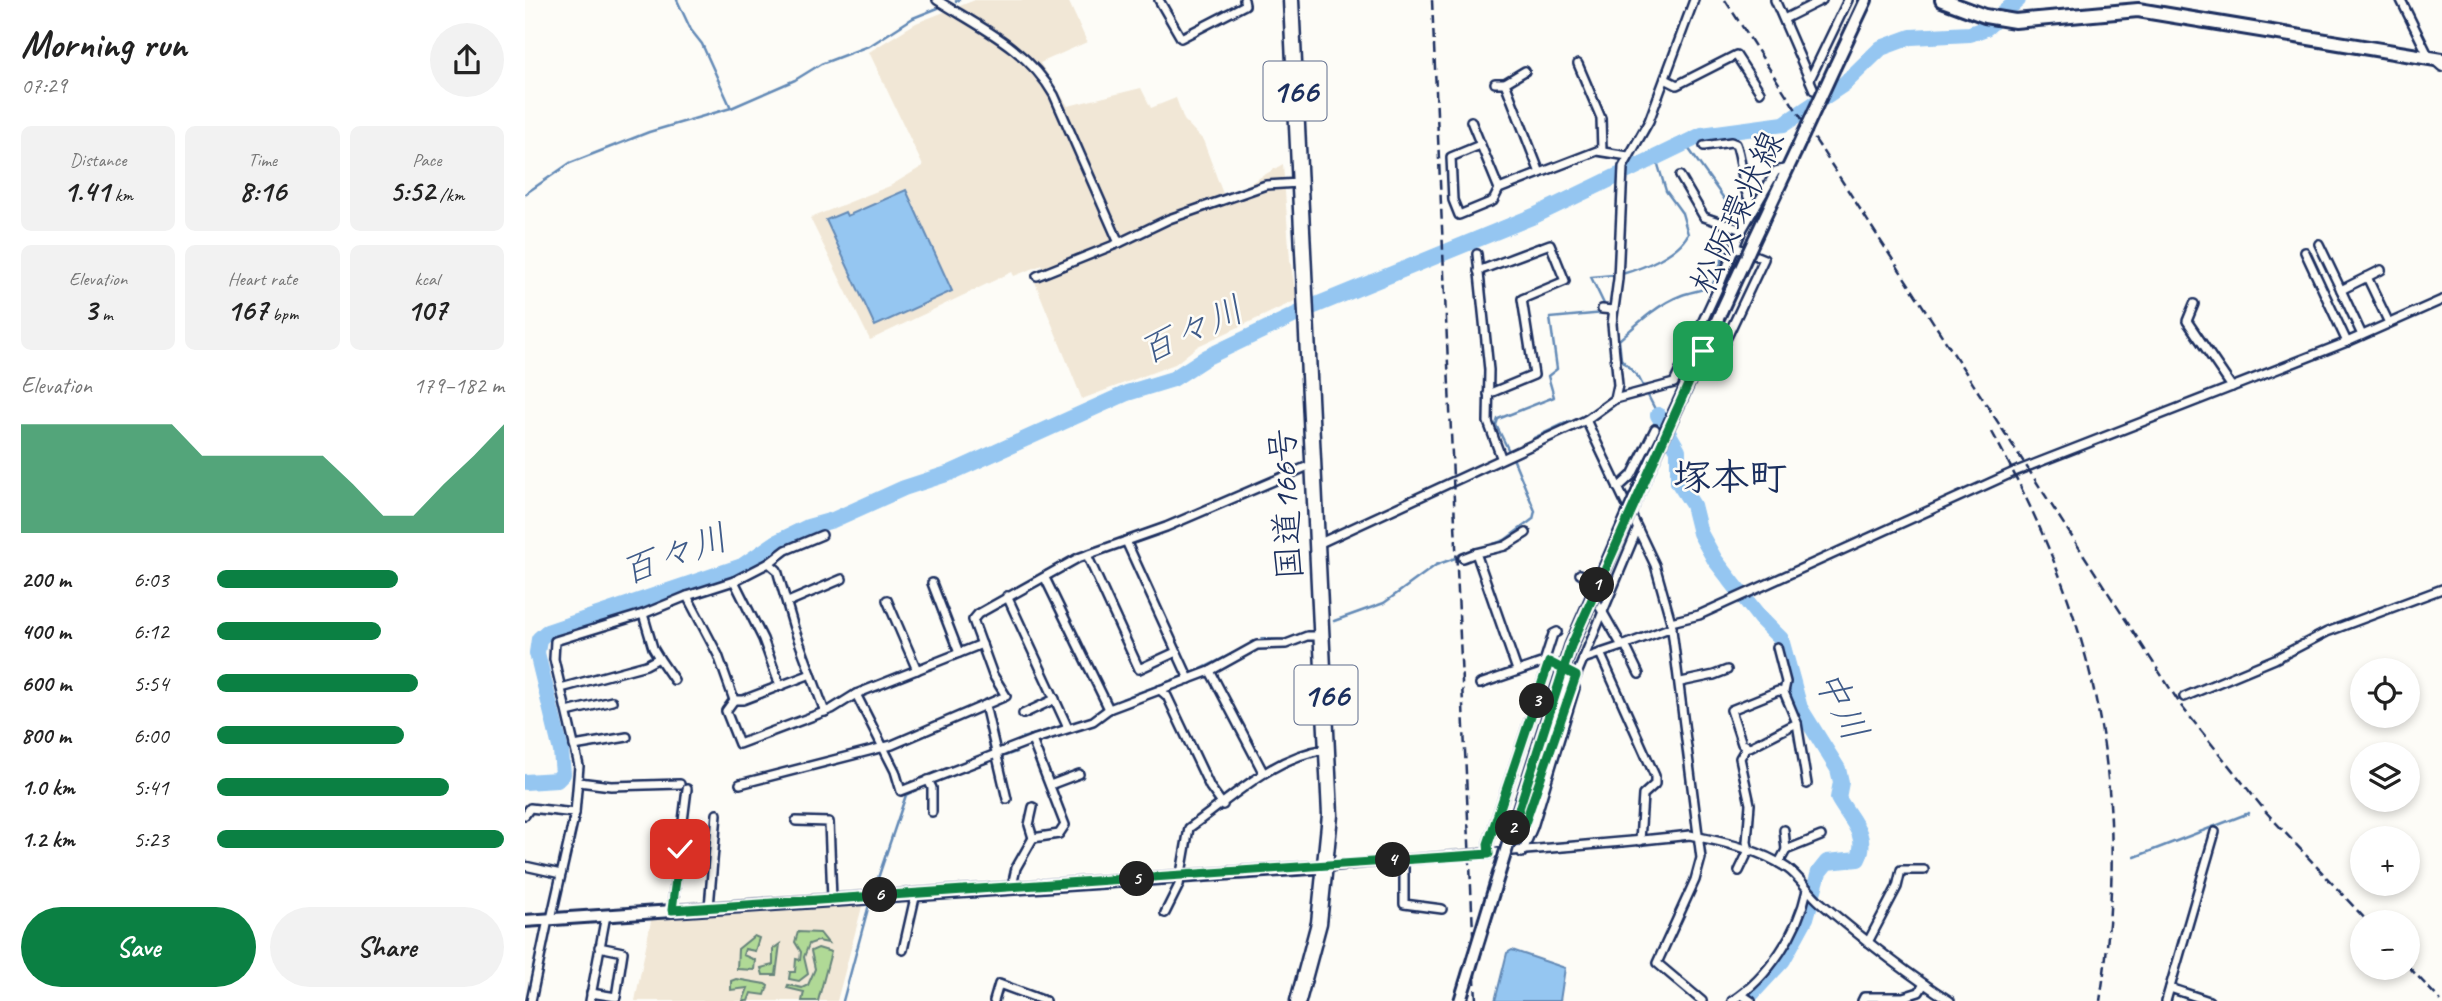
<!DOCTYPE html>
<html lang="en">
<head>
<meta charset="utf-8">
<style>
  :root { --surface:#fff; --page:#f2f2f2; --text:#222; --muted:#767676; --accent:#0b8043 }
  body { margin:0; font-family:Caveat,"Klee One",sans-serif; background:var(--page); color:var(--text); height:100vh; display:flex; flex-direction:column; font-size:26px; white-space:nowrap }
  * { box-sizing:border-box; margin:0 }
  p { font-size:23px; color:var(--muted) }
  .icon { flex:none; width:38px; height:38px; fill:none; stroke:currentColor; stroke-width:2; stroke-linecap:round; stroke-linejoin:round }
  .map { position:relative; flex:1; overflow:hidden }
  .panel { display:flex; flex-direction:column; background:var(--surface); width:525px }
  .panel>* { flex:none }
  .tools { position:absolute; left:1825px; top:658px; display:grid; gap:14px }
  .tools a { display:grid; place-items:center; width:70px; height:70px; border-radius:50%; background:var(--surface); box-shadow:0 4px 10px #0003; font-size:35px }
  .pin { position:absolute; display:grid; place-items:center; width:60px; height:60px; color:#fff; margin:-30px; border-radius:14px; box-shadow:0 4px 10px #0006 }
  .km { position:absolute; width:35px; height:35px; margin:-18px; border-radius:50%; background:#222; color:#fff; font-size:19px; line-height:35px; text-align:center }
  .round { display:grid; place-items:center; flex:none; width:74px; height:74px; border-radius:37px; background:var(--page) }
  .overview { display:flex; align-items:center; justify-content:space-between; height:119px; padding:0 21px }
  h1 { font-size:38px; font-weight:800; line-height:52px }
  .metrics { display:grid; grid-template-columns:repeat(3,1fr); gap:10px; height:119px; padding:7px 21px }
  .metrics div { display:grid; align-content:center; border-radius:10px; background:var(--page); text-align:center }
  .metrics b { font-size:30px; font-weight:800 }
  .metrics small { font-size:19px; font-weight:400 }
  .metrics p { font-size:19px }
  .chart { height:196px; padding:14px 21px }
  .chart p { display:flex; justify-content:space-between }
  .chart svg { width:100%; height:126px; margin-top:7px; fill:var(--accent); opacity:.7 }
  .button { display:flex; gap:14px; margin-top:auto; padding:14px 21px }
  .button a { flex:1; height:80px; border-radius:42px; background:var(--accent); color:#fff; font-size:28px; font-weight:800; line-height:80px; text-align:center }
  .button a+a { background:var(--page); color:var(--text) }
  ul { padding:0 21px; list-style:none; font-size:23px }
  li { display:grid; grid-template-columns:112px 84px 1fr; align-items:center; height:52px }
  li i { height:18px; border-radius:9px; background:var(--accent) }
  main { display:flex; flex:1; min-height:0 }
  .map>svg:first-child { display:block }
</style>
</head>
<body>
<main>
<section class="panel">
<div class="overview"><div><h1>Morning run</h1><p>07:29</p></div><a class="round"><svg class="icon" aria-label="share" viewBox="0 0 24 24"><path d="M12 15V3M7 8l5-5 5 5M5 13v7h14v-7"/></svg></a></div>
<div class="metrics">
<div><p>Distance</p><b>1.41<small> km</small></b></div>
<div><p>Time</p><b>8:16</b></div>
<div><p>Pace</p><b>5:52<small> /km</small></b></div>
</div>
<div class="metrics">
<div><p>Elevation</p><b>3<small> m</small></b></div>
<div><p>Heart rate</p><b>167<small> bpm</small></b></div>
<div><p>kcal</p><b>107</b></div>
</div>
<div class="chart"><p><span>Elevation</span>179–182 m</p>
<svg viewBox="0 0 160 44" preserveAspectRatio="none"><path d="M0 44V6L10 6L20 6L30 6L40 6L50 6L60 17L70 17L80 17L90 17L100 17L110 27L120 38L130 38L140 27L150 17L160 6V44z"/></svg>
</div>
<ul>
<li><b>200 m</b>6:03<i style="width:63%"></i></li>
<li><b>400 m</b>6:12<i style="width:57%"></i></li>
<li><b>600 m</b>5:54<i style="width:70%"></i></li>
<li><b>800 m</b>6:00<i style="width:65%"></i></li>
<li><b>1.0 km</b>5:41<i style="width:81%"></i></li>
<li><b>1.2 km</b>5:23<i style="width:100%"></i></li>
</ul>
<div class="button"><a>Save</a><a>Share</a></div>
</section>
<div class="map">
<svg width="1917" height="1001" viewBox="0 0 1917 1001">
  <rect width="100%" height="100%" fill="#fdfcf7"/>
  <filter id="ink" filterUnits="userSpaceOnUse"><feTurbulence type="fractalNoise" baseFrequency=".0143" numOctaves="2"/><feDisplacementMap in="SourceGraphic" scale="14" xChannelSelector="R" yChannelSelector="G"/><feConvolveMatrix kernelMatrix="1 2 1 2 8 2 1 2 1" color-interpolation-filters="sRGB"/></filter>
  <g filter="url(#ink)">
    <!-- built -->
    <g fill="#f1e7d6">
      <polygon points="450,0 543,0 562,42 515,63 543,106 616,88 626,108 651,98 659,120 678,140 698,194 712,191 758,164 765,260 772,300 673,346 650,364 557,399 510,282 522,277 517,265 489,276 487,272 345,340 285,218 365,186 398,166 344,52 391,23"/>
      <polygon points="338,903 312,1001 110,1001 127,916"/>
    </g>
    <!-- green -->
    <g fill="#b0d996" stroke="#66847a" stroke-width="2">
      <polygon points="273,932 295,933 303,943 293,941 284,944 279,957 283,974 274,981 264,979 265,972 270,972 271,959 275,960 276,952 270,942"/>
      <polygon points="229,936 234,938 230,951 220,949 218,955 230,960 229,970 212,969 213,949"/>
      <polygon points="255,944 251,975 238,975 236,968 248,965 248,949"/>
      <polygon points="293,948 306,952 293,1001 277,1001 279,992 262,988 263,985 277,988 283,985 290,969 286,951"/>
      <polygon points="211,979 240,984 243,986 240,995 226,993 223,1001 218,1001 223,988 206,990 206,981"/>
    </g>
    <!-- water -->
    <g fill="#95c6f1" stroke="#648ab6" stroke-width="2">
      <polygon points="381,190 427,291 350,326 301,220 320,212 322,216"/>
      <polygon points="987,950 1040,968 1035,1001 970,1001 982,953"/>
    </g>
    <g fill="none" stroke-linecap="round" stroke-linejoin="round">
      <!-- stream -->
      <g stroke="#648ab6" stroke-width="2.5">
        <polyline points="152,0 166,30 177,44 206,108"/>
        <polyline points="431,1 434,0"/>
        <polyline points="1161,145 1205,207 1210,224"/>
        <polyline points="0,194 45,163 124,132 206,108 270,80 296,64 346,45 388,18 413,8"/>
        <path d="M1097,274C1118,268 1153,254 1163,234L1157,213L1141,191L1131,158"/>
        <path d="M1126,430L1133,415L1114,378L1096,359L1094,340C1113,323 1133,304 1157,295C1168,291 1179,291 1188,284L1208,230"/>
        <polyline points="1064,436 1085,482"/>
        <polyline points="1009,438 1045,421"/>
        <polyline points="985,453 971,425 973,419 1029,397 1023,376 1032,369 1025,318 1079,313 1080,306 1066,277 1088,275"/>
        <polyline points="1111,459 1123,436"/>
        <polyline points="809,621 859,603 911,565 980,540 1008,519 1010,511 988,458 1013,447"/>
        <polyline points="597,699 672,671 737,639 764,640"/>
        <polyline points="440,770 491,752 497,738 532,728"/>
        <polyline points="1610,857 1724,813"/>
        <polyline points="349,890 381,795 405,783"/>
        <polyline points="318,1001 345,901"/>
      </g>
      <!-- river -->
      <g stroke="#95c6f1" stroke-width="16">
        <path d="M1133,415L1153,450V482L1168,505L1175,533L1190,560L1235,618L1256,639L1275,708L1313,769L1316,782L1313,798C1323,817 1345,835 1333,859L1302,862L1294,872L1281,918L1258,960L1220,1001"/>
        <polyline points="0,782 32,780 38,774 36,751 12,653 14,639 22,632 217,566 252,542 283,527 308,520 379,488 425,473 602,393 648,379 682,357 789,306 1009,216 1177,135 1259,124 1319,84 1356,48 1386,37 1445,34 1461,28 1493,0"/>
      </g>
      <!-- street-tunnel -->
      <g stroke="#d0d3d8" stroke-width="7" stroke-dasharray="7 3.5" stroke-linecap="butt">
        <polyline points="1149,383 1181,372"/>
        <polyline points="1062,578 1073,604"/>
      </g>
      <!-- street casing -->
      <g stroke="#1b2f5e" stroke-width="12">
        <g id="street">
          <path d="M412,0C455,27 503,49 529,95L594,243"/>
          <polyline points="634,0 656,38 720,5 719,0"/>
          <polyline points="1250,0 1289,90"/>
          <polyline points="1876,0 1903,55 1917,67"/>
          <polyline points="1259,19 1297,0"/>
          <polyline points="1053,64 1076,118 1077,151"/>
          <polyline points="1140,79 1152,85 1211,55 1235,92"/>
          <polyline points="1285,79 1323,0"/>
          <polyline points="970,83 980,83 1000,71"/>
          <polyline points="946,121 974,189"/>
          <polyline points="955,145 926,157 928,200 934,215 968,201 974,189 1015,173 980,83"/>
          <path d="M1179,146L1206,142L1211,144C1219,163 1215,193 1230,207"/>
          <polyline points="1015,173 1072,151 1103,156"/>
          <polyline points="1155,176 1179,217 1217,230"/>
          <polyline points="1794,244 1816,290"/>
          <polyline points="1780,252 1822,342"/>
          <polyline points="952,254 964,370 963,422 976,457"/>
          <polyline points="1856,270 1842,277 1864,323"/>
          <polyline points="953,271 1025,244 1040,281 997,299 1009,375 963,394"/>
          <polyline points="512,276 594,243 644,219 741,185 774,183"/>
          <polyline points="1669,304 1662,321 1707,387"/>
          <polyline points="1077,309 1088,310"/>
          <polyline points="1837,335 1816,290 1842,277"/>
          <polyline points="1181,372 1196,350 1239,259 1210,247"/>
          <polyline points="1090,399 1149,383 1195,284 1217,230 1251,171 1263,168"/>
          <polyline points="1061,420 1130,565 1146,622 1176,858 1170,880 1132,963 1177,1001"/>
          <polyline points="1093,488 1107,475 1130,429"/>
          <polyline points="601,541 664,679"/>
          <polyline points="793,544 1061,420 1090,399 1093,385 1087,324 1093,279 1098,167 1124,121 1169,0"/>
          <polyline points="562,555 614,669 651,652"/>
          <polyline points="938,558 951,553"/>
          <polyline points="244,563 261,550 297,535"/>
          <polyline points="1055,574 1062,578"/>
          <polyline points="520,578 584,709"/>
          <polyline points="209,581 238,639 255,686"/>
          <polyline points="407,583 434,653"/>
          <polyline points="162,596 209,581 244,563 252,570 269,628 300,712"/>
          <polyline points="482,596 543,728"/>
          <polyline points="362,600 392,670"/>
          <polyline points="263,602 317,579"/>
          <polyline points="1146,622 1174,615 1489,472 1822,342 1917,300"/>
          <polyline points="1100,645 1114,674"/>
          <polyline points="1097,646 1147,627"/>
          <polyline points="1252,647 1261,682 1259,692 1253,691 1206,710 1217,744 1225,747 1272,723 1259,692"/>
          <polyline points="1075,653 1130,776 1130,784 1118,795 1115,841"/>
          <polyline points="134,658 149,680"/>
          <polyline points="1058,659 1097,646 1073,604"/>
          <polyline points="1019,662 1028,634 1032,632"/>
          <polyline points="992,670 951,553 980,546 1001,533"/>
          <polyline points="685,671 738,772"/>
          <polyline points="1156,682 1189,675 1202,670"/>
          <polyline points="955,684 1019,662 1024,662 1051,676"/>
          <polyline points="36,688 121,665 134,658 128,648 118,614"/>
          <polyline points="635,690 642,696 685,787 698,805"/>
          <polyline points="331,694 370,771 376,791 507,740 540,825 534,834 508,838 491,868 487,886"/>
          <polyline points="1659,697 1750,659 1802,632 1917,589"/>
          <polyline points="209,700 218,700 286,674"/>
          <polyline points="460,705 482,799"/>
          <polyline points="42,712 87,701"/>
          <polyline points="498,714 530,699"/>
          <polyline points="1272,723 1282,784"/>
          <polyline points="507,740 568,721 584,709 685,671 732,645 761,644 782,636 797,636"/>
          <polyline points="49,746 102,737"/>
          <polyline points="403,780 407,788 407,812"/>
          <polyline points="54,782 86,786 155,784"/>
          <polyline points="215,784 367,745 481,696 468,675 448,620 453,614 553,558 641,527 788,464"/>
          <polyline points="525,785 554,774"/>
          <polyline points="508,807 504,825 508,838"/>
          <polyline points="0,815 5,808 50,813"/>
          <polyline points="271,821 304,822 307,899"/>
          <polyline points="1259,830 1261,850"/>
          <polyline points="985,837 999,826 1042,698 1112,530"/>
          <polyline points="997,853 1008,827 1050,688"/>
          <polyline points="964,854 963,844 1024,662"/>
          <polyline points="879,859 879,904 917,909"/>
          <polyline points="1254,863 1261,850 1296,836"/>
          <polyline points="0,866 36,874"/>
          <path d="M801,867C922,854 1044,849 1165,835C1197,842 1234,849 1262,868C1275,877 1283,892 1296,903C1337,938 1379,972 1425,1001"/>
          <polyline points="1214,871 1224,850 1222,842 1225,804 1215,758 1222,746"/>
          <polyline points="184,907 192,814"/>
          <polyline points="147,910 162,789"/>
          <path d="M640,913L654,885L664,828C707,798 748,756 802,749"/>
          <polyline points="26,919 50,813 54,766 29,659 30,641 118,614 162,596 193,655 209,700 201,711 214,744 307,709 331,694 457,644"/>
          <polyline points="1343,942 1372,887 1376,870 1399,870"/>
          <polyline points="378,950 391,893"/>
          <polyline points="1645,988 1684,1001"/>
          <polyline points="66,993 91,997 98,952 74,947"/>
          <polyline points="1217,995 1226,1001"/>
          <polyline points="6,1001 23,920"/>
          <polyline points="65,1001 81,915"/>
          <polyline points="469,1001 474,984 520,1001"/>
          <path d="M1207,1001C1244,977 1273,932 1282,890"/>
          <polyline points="1337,1001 1339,997 1378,997 1394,992 1399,984"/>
          <polyline points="1641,1001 1690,832"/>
        </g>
      </g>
      <!-- secondary casing -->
      <g stroke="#1b2f5e" stroke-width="16">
        <g id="secondary">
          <polyline points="1310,66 1341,0"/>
          <polyline points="1229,240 1270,153"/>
          <polyline points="1116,485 1147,418"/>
          <polyline points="990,821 1035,680"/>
          <polyline points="0,921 801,867"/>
        </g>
      </g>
      <!-- primary casing -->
      <g stroke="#1b2f5e" stroke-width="18">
        <polyline id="primary" points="1417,0 1460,16 1490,21 1613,10 1917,60"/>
      </g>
      <!-- highway casing -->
      <g stroke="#1b2f5e" stroke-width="19">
        <polyline id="highway" points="766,0 805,815 794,923 773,1001"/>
      </g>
      <!-- street -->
      <use href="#street" stroke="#fdfcf7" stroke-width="7"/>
      <!-- secondary -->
      <use href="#secondary" stroke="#fdfcf7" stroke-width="10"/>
      <!-- primary -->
      <use href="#primary" stroke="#fdfcf7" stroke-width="12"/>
      <!-- highway -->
      <use href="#highway" stroke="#fdfcf7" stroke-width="14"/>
      <!-- rail -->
      <g stroke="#1b2f5e" stroke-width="2.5" stroke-dasharray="10 5" stroke-linecap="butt">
        <polyline points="907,0 951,1001"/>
        <polyline points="1200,0 1657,707 1741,812 1843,922"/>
        <path d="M1467,432C1571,621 1608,786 1575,1001"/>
        <polyline points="1883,966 1916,1001"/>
      </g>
      <!-- secondary-bridge casing -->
      <g stroke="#1b2f5e" stroke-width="16" stroke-linecap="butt">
        <g id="secondary-bridge">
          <polyline points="1270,153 1310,66"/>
          <polyline points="1147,418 1229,240"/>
          <polyline points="1035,680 1046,646 1116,485"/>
          <polyline points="935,1001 990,821"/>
        </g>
      </g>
      <!-- secondary-bridge -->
      <use href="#secondary-bridge" stroke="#fdfcf7" stroke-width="10"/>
    </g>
  </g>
  <g fill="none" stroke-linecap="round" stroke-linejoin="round" filter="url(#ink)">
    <!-- route casing -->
    <g stroke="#fff" stroke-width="14">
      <polyline id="route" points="155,849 147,910 964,854 963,844 1024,662 1051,676 999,826 985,837 1046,646 1178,351"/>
    </g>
    <!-- route -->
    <use href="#route" stroke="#0b8043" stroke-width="9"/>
  </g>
  <g text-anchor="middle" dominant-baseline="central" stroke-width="5" stroke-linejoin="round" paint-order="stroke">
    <!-- shield labels -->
    <g fill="#fdfcf7" stroke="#5f6c8c" stroke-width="2">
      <rect x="738.5" y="61.5" width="63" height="59" rx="5"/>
      <rect x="769.5" y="665.5" width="63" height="59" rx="5"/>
    </g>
    <g font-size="33" font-weight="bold" fill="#1b2f5e">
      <text x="770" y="91">166</text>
      <text x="801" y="695">166</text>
    </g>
    <!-- street labels -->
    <g font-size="35" fill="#1b2f5e" stroke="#fdfcf7">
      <text transform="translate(1212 212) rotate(-65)">松阪環状線</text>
      <text transform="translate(761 504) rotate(-93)">国道166号</text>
    </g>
    <!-- water labels -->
    <g font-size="37" font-style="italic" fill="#405c8a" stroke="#fdfcf7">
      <text transform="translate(666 330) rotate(-25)">百々川</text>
      <text transform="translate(149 554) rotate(-20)">百々川</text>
      <text transform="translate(1317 705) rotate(64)">中川</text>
    </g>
    <!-- quarter labels -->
    <g font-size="38" font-weight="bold" fill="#1b2f5e" stroke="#fdfcf7">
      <text x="1205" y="477">塚本町</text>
    </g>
  </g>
</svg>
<div class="tools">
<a><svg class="icon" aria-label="locate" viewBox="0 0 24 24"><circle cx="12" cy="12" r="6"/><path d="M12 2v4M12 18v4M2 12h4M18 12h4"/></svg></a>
<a><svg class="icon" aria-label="layers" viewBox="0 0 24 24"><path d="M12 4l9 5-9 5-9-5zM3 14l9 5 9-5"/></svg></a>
<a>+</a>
<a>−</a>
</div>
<div class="pin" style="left:1178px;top:351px;background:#1e9e55"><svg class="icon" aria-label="arrive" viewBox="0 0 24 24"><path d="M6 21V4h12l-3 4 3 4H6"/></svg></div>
<div class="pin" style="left:155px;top:849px;background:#d93025"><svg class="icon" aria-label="check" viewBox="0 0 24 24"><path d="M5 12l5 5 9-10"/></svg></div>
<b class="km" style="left:1072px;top:585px">1</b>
<b class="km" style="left:988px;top:828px">2</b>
<b class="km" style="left:1012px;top:701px">3</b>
<b class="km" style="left:868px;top:860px">4</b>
<b class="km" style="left:612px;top:879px">5</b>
<b class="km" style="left:355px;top:895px">6</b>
</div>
</main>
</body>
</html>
